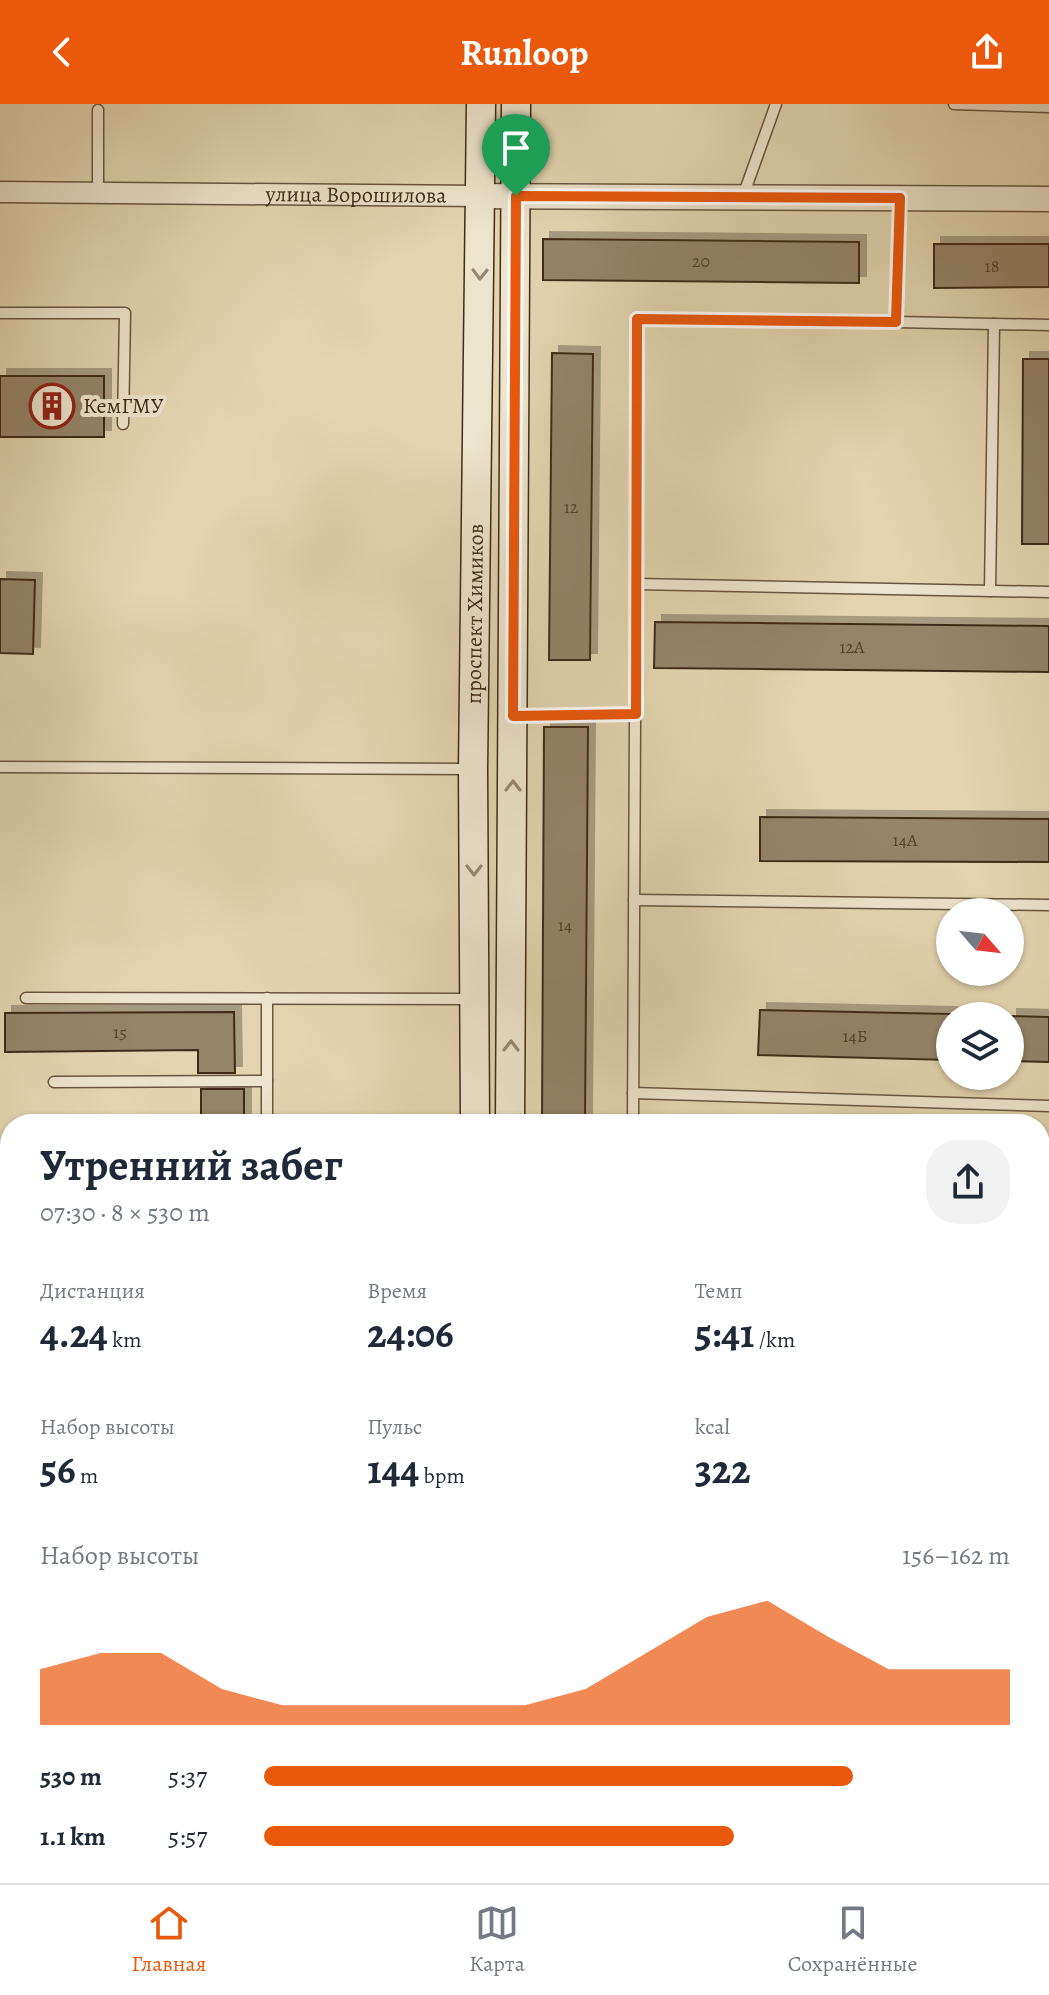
<!DOCTYPE html>
<html lang="ru">
<head>
<meta charset="utf-8">
<style>
  :root { --surface:#fff; --page:#f2f2f3; --text:#1f2937; --muted:#747a83; --line:#e0e1e3; --accent:#ea580c }
  body { margin:0; font-family:Alegreya,serif; background:var(--page); color:var(--text); height:100vh; display:flex; flex-direction:column; font-size:30px; white-space:nowrap }
  * { box-sizing:border-box; margin:0 }
  p { font-size:26px; color:var(--muted) }
  .icon { flex:none; width:44px; height:44px; fill:none; stroke:currentColor; stroke-width:2; stroke-linecap:round; stroke-linejoin:round }
  .map { position:relative; flex:1; overflow:hidden }
  .details { position:absolute; left:0px; top:1010px; width:1050px; height:770px; display:flex; flex-direction:column; background:var(--surface); border-radius:32px 32px 0 0; box-shadow:0 2px 6px #0004 }
  .details>* { flex:none }
  .needle { width:52px; rotate:118deg }
  .tools { position:absolute; left:936px; top:794px; display:grid; gap:16px }
  .tools a { display:grid; place-items:center; width:88px; height:88px; border-radius:50%; background:var(--surface); box-shadow:0 2px 6px #0004; font-size:40px }
  .pin { position:absolute; display:grid; place-items:center; width:68px; height:68px; color:#fff; margin:-82px -34px; border-radius:50% 50% 50% 0; rotate:-45deg; box-shadow:0 0 8px #0007 }
  .pin .icon { rotate:45deg }
  .round { display:grid; place-items:center; flex:none; width:84px; height:84px; border-radius:32px; background:var(--page) }
  .summary { display:flex; align-items:center; justify-content:space-between; height:136px; padding:0 40px }
  h1 { font-size:44px; font-weight:700; line-height:60px }
  .metrics { display:grid; grid-template-columns:repeat(3,1fr); gap:12px; height:136px; padding:8px 40px }
  .metrics div { display:grid; align-content:center }
  .metrics b { font-size:40px; font-weight:700 }
  .metrics small { font-size:22px; font-weight:400 }
  .metrics p { font-size:22px }
  .chart { height:224px; padding:16px 40px }
  .chart p { display:flex; justify-content:space-between }
  .chart svg { width:100%; height:144px; margin-top:8px; fill:var(--accent); opacity:.7 }
  ul { padding:0 40px; list-style:none; font-size:26px }
  li { display:grid; grid-template-columns:128px 96px 1fr; align-items:center; height:60px }
  li i { height:20px; border-radius:10px; background:var(--accent) }
  header { display:flex; justify-content:space-between; align-items:center; height:104px; padding:0 40px; background:var(--accent); color:#fff; font-size:36px; font-weight:700 }
  .tabs { display:flex; justify-content:space-around; align-items:center; height:112px; border-top:2px solid var(--line); background:var(--surface); font-size:22px; color:var(--muted) }
  .tabs a { display:grid; justify-items:center; gap:4px }
  .tabs .active { color:var(--accent) }
  .map>svg:first-child { display:block }
</style>
</head>
<body>
<header><svg class="icon" aria-label="back" viewBox="0 0 24 24"><path d="M15 5l-7 7 7 7"/></svg>Runloop<svg class="icon" aria-label="share" viewBox="0 0 24 24"><path d="M12 15V3M7 8l5-5 5 5M5 13v7h14v-7"/></svg></header>
<div class="map">
<svg width="1049" height="1779" viewBox="0 0 1049 1779">
  <defs>
    <filter id="shadow"><feDropShadow dx="7" dy="-7" stdDeviation="0" flood-color="#0004"/></filter>
  </defs>
  <rect width="100%" height="100%" fill="#e2d5b0"/>
  <filter id="stains"><feTurbulence type="fractalNoise" baseFrequency=".0025" numOctaves="4"/><feColorMatrix values="0 0 0 0 .2 0 0 0 0 .09 0 0 0 0 .02 0 0 0 .5 -.17"/></filter>
  <radialGradient id="worn" r=".72"><stop offset=".6" stop-color="#630" stop-opacity="0"/><stop offset="1" stop-color="#630" stop-opacity=".3"/></radialGradient>
  <!-- green -->
  <g fill="#c6b896" stroke="#827258" stroke-width="2">
    <polygon points="0,1675 10,1675 10,1770 473,1770 472,1779 0,1779"/>
    <polygon points="1040,1687 1049,1687 1049,1779 524,1779 525,1770 1040,1770"/>
  </g>
  <!-- building -->
  <g fill="#948468" stroke="#3f2c19" stroke-width="2" filter="url(#shadow)">
    <polygon points="543,135 859,138 859,179 543,176"/>
    <polygon points="934,140 1049,140 1049,183 934,184"/>
    <polygon points="552,249 593,250 590,556 549,556"/>
    <polygon points="1023,255 1049,255 1049,440 1022,440"/>
    <rect x="0" y="272" width="104" height="61"/>
    <polygon points="0,475 35,476 33,550 0,549"/>
    <polygon points="655,518 1049,522 1049,568 654,564"/>
    <polygon points="544,623 588,623 585,1020 542,1020"/>
    <polygon points="760,713 1049,715 1049,758 760,757"/>
    <polygon points="760,906 950,910 950,956 758,951"/>
    <polygon points="234,908 235,969 198,969 198,946 5,948 5,909"/>
    <polygon points="1010,912 1049,913 1049,958 1010,957"/>
    <rect x="201" y="985" width="43" height="35"/>
  </g>
  <g fill="none" stroke-linecap="round" stroke-linejoin="round">
    <!-- service casing -->
    <g stroke="#68563f" stroke-width="13">
      <g id="service">
        <polyline points="954,0 1049,3"/>
        <polyline points="98,6 98,89"/>
        <polyline points="743,92 776,0"/>
        <polyline points="0,209 125,209 123,320"/>
        <polyline points="896,218 1049,221"/>
        <polyline points="636,480 1049,488"/>
        <polyline points="990,487 994,220"/>
        <polyline points="514,611 636,610"/>
        <polyline points="0,663 470,665"/>
        <polyline points="634,796 1049,801"/>
        <polyline points="26,894 472,895"/>
        <polyline points="267,894 267,1020"/>
        <polyline points="54,978 267,977"/>
        <polyline points="633,989 1049,1002"/>
        <polyline points="633,1020 637,215 896,218 900,94"/>
        <polyline points="0,1170 10,1170"/>
        <polyline points="0,1324 10,1324"/>
        <polyline points="1040,1493 1049,1493"/>
      </g>
    </g>
    <!-- minor casing -->
    <g stroke="#68563f" stroke-width="23">
      <g id="minor">
        <path id="s1" d="M0,88L481,92"/>
      </g>
    </g>
    <!-- tertiary casing -->
    <g stroke="#68563f" stroke-width="27">
      <g id="tertiary">
        <polyline points="481,92 1049,95"/>
        <polyline points="1040,1674 1049,1674"/>
        <polyline points="0,1675 10,1675"/>
      </g>
    </g>
    <!-- secondary casing -->
    <g stroke="#3f2c19" stroke-width="31">
      <g id="secondary">
        <path id="s2" d="M475,1020L473,665L481,0"/>
        <polyline points="510,1020 516,0"/>
        <polyline points="472,1779 473,1770"/>
        <polyline points="506,1779 506,1770"/>
      </g>
    </g>
    <!-- service -->
    <use href="#service" stroke="#ece4cc" stroke-width="10"/>
    <!-- minor -->
    <use href="#minor" stroke="#ece4cc" stroke-width="20"/>
    <!-- tertiary -->
    <use href="#tertiary" stroke="#ece4cc" stroke-width="24"/>
    <!-- secondary -->
    <use href="#secondary" stroke="#ece4cc" stroke-width="28"/>
  </g>
  <!-- one-way arrows -->
  <defs><path id="oneway-chevron" d="M-2-3.5L2.5 0L-2 3.5" fill="none" stroke-width="1.6" stroke-linecap="round" stroke-linejoin="round" transform="scale(2)"/></defs>
  <g stroke="#968872">
    <use href="#oneway-chevron" transform="translate(480 170) rotate(91)"/>
    <use href="#oneway-chevron" transform="translate(513 682) rotate(-90)"/>
    <use href="#oneway-chevron" transform="translate(474 766) rotate(90)"/>
    <use href="#oneway-chevron" transform="translate(511 942) rotate(-90)"/>
  </g>
  <g fill="none" stroke-linecap="round" stroke-linejoin="round">
    <!-- route casing -->
    <g stroke="#fff" stroke-width="16">
      <polygon id="route" points="516,92 900,94 896,218 637,215 636,610 513,612"/>
    </g>
    <!-- route -->
    <use href="#route" stroke="#ea580c" stroke-width="10"/>
  </g>
  <!-- icons -->
  <defs>
    <g id="building-ring" transform="scale(2.3)"><circle r="9.5" fill="#ece4cc" stroke="#8f2418" stroke-width="1.5"/><path d="M-4-6H4V6H1V3H-1V6H-4ZM-2.5-4.3h1.7v1.8h-1.7ZM.8-4.3h1.7v1.8H.8ZM-2.5-1h1.7V.8h-1.7ZM.8-1h1.7V.8H.8Z" fill="#8f2418"/></g>
  </defs>
  <g fill-rule="evenodd">
    <use href="#building-ring" x="52" y="302"/>
  </g>
  <g text-anchor="middle" dominant-baseline="central" stroke-width="8" stroke-linejoin="round" paint-order="stroke">
    <!-- number labels -->
    <g font-size="18" fill="#54422d">
      <text x="701" y="157">20</text>
      <text x="992" y="162">18</text>
      <text x="571" y="403">12</text>
      <text x="852" y="543">12А</text>
      <text x="905" y="736">14А</text>
      <text x="565" y="821">14</text>
      <text x="120" y="928">15</text>
      <text x="855" y="932">14Б</text>
    </g>
    <!-- street labels -->
    <g font-size="22" fill="#3f2c19" stroke="#ece4cc">
      <text stroke="none"><textPath href="#s1" startOffset="356">улица Ворошилова</textPath></text>
      <text stroke="none"><textPath href="#s2" startOffset="510">проспект Химиков</textPath></text>
    </g>
    <!-- poi labels -->
    <g font-size="22" fill="#3f2c19" stroke="#ece4cc" text-anchor="start">
      <text x="83" y="302">КемГМУ</text>
    </g>
  </g>
  <rect width="100%" height="100%" filter="url(#stains)"/>
  <rect width="100%" height="100%" fill="url(#worn)"/>
</svg>
<div class="tools">
<a><svg class="needle" viewBox="-14 -14 28 28"><path d="M0-13l5 13h-10z" fill="#e53935"/><path d="M0 13l5-13h-10z" fill="#747a83"/></svg></a>
<a><svg class="icon" aria-label="layers" viewBox="0 0 24 24"><path d="M12 4l9 5-9 5-9-5zM3 14l9 5 9-5"/></svg></a>
</div>
<div class="pin" style="left:516px;top:92px;background:#1e9e55"><svg class="icon" aria-label="arrive" viewBox="0 0 24 24"><path d="M6 21V4h12l-3 4 3 4H6"/></svg></div>
<section class="details">
<div class="summary"><div><h1>Утренний забег</h1><p>07:30 · 8 × 530 m</p></div><a class="round"><svg class="icon" aria-label="share" viewBox="0 0 24 24"><path d="M12 15V3M7 8l5-5 5 5M5 13v7h14v-7"/></svg></a></div>
<div class="metrics">
<div><p>Дистанция</p><b>4.24<small> km</small></b></div>
<div><p>Время</p><b>24:06</b></div>
<div><p>Темп</p><b>5:41<small> /km</small></b></div>
</div>
<div class="metrics">
<div><p>Набор высоты</p><b>56<small> m</small></b></div>
<div><p>Пульс</p><b>144<small> bpm</small></b></div>
<div><p>kcal</p><b>322</b></div>
</div>
<div class="chart"><p><span>Набор высоты</span>156–162 m</p>
<svg viewBox="0 0 160 44" preserveAspectRatio="none"><path d="M0 44V27L10 22L20 22L30 33L40 38L50 38L60 38L70 38L80 38L90 33L100 22L110 11L120 6L130 17L140 27L150 27L160 27V44z"/></svg>
</div>
<ul>
<li><b>530 m</b>5:37<i style="width:79%"></i></li>
<li><b>1.1 km</b>5:57<i style="width:63%"></i></li>
</ul>
</section>
</div>
<nav class="tabs">
<a class="active"><svg class="icon" aria-label="home" viewBox="0 0 24 24"><path d="M3 11l9-7 9 7M6 9v11h12V9"/></svg>Главная</a>
<a><svg class="icon" aria-label="map" viewBox="0 0 24 24"><path d="M3 6l6-2 6 2 6-2v14l-6 2-6-2-6 2zM9 4v14M15 6v14"/></svg>Карта</a>
<a><svg class="icon" aria-label="saved" viewBox="0 0 24 24"><path d="M7 4h10v16l-5-4-5 4z"/></svg>Сохранённые</a>
</nav>
</body>
</html>
